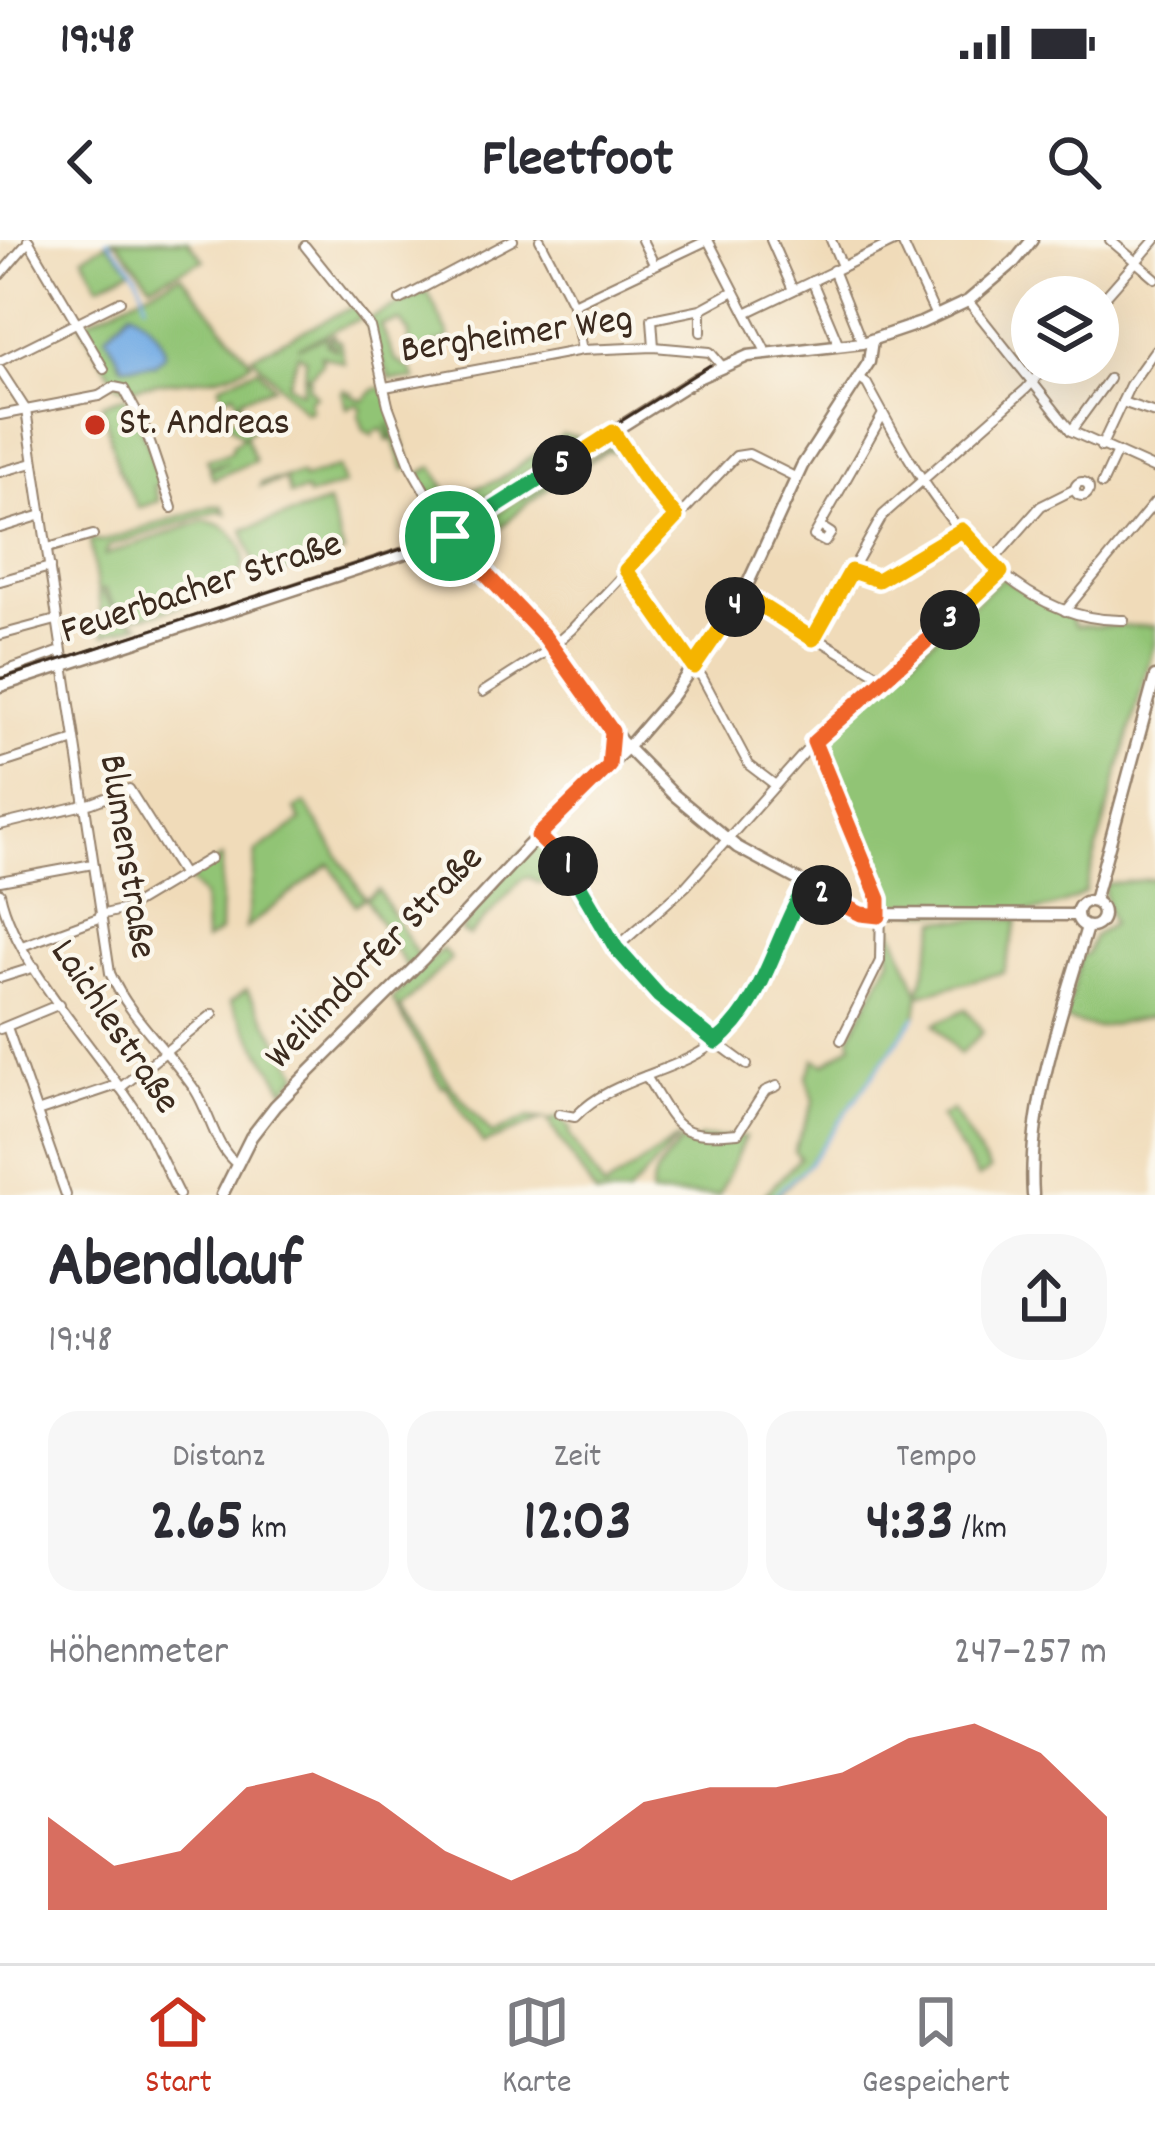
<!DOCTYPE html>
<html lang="de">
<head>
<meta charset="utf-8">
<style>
  :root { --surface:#fff; --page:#f7f7f7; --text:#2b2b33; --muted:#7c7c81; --line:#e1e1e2; --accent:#c8321e }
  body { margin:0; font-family:Dekko,sans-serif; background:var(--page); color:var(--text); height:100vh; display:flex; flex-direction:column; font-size:45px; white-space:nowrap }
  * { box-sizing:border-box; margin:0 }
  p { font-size:39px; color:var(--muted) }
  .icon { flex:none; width:66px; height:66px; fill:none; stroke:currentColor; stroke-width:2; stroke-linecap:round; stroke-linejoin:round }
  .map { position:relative; height:955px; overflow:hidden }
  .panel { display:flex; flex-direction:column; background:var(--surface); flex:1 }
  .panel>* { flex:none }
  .fabs { position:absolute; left:1011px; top:36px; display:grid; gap:24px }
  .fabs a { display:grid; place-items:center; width:108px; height:108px; border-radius:50%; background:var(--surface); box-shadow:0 12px 48px #0002; font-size:60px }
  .pin { position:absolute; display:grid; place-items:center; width:102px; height:102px; color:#fff; margin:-51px; border:6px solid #fff; border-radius:50%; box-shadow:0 3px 12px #0007 }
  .km { position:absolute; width:60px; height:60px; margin:-30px; border-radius:50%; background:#222; color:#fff; font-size:33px; line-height:60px; text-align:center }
  .round { display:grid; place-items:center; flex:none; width:126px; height:126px; border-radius:48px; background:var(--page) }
  .overview { display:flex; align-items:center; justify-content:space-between; height:204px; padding:0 48px }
  h1 { font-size:66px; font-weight:700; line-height:90px }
  .stats { display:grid; grid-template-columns:repeat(3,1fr); gap:18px; height:204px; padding:12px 48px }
  .stats div { display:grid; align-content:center; border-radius:30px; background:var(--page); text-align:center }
  .stats b { font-size:60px; font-weight:700 }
  .stats small { font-size:33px; font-weight:400 }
  .stats p { font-size:33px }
  .chart { height:336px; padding:24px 48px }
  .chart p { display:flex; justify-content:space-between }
  .chart svg { width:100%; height:216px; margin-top:12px; fill:var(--accent); opacity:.7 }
  .status { display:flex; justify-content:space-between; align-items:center; height:84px; padding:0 60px; background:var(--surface); direction:ltr }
  .status svg { height:33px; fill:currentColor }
  header { display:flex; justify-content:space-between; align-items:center; height:156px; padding:0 48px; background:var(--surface); font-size:54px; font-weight:700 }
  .tabs { display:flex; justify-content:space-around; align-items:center; height:168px; border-top:3px solid var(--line); background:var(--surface); font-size:33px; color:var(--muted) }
  .tabs a { display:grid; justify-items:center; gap:6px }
  .tabs .on { color:var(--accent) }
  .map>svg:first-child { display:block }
</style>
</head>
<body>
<div class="status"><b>19:48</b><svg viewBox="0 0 49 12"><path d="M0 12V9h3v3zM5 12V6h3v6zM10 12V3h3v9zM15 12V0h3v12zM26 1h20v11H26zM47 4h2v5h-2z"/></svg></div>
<header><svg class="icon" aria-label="back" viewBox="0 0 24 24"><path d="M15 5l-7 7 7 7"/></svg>Fleetfoot<svg class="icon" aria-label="search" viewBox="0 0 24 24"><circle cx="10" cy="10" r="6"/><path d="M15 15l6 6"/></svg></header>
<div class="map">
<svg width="1155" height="955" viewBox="0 0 1155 955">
  <rect width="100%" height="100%" fill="#fbf7ec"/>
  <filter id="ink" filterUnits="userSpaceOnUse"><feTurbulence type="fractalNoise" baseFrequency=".00833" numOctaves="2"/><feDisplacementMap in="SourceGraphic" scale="24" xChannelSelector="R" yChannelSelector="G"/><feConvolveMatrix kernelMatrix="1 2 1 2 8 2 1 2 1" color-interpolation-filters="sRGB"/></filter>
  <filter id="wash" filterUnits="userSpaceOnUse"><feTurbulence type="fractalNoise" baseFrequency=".004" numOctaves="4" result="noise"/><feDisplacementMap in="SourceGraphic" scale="48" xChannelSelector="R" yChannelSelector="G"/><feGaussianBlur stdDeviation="2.7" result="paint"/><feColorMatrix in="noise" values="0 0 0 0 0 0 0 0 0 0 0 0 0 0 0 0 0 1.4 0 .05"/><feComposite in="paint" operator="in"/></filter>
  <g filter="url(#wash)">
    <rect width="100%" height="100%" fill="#f0dbb9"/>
    <!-- green -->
    <g fill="#91c475" stroke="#66774a" stroke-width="3" fill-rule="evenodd">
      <polygon points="110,0 187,0 204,20 151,44 118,3"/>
      <polygon points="107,3 132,29 99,45 83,16"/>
      <path d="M181,35L252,122C216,147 169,135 130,150L116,144L81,84ZM131,70C145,79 163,94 165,113L155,124L121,125L112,103L114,86Z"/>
      <polygon points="427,51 450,98 418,110 409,102 409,93 400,81 381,85 395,120 412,131 415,140 390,139 366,80"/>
      <polygon points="354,66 361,78 298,107 327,96 326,104 336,110 336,105 329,103 331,96 335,94 332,98 340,101 344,123 321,115 322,123 310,136 305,134 306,118 298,114 288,144 302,152 304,136 311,140 308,146 316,156 309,160 311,170 305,172 252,116"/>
      <polygon points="258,128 274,147 242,158 239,166 234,153 223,157 219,145"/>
      <polygon points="385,147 411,227 404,230 388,183 391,200 387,201 383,189 373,192 373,196 364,190 359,175 362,168 356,164 347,168 342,152 344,149 351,155 353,151 352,156 364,161 375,149"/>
      <polygon points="125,156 149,206 160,243 154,246 159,261 138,268 118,229 102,164"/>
      <polygon points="239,176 256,186 245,195 255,221 213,239 210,230 228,222 210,227 207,219 231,212 233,204 243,197 226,181"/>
      <polygon points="562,195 578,197 509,244 444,281 418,235 433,226 450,257 499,240"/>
      <path d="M599,205L521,260L610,206L619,211H606C562,240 509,267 483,313L489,321L486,324L467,298L472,291Z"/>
      <polygon points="338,227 344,245 308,256 306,251 290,255 285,239 260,247 261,243 301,234 303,239"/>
      <polygon points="328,263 344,313 260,340 243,290"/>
      <path d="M212,266H222L226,273L220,271L109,306L105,315L204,281C237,283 261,323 229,346C217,355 144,380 131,376C119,372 110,361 105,350L101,351L116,372L139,384L104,395L90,299L100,302Z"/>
      <path d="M1002,338L1069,376L1075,386H1155V401L1085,652C1040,686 944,671 887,670L818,501Z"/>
      <polygon points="305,563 365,658 355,665 330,624 246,688 256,612 301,581 295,569"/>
      <polygon points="539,604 552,609 596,673 587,677 565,637 559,634 540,643 529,637 522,639 469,696 461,691 520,614"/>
      <polygon points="222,617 220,692 205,701 203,656 189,640"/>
      <polygon points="1155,639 1155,776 1096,788 1065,780 1081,717 1087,714 1094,696 1112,684 1104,653 1106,644"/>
      <polygon points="378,650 418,716 407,728 366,659"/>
      <polygon points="1018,679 1004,732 919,755 916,776 808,925 778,955 764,955 800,918 794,911 814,861 807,837 815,819 825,824 852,804 850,797 891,718 886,685 890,683 919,753 938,680"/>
      <polygon points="442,709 451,719 400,768 449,843 492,894 529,877 543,879 483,904 446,846 442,847 392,759"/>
      <polygon points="247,750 299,834 285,850 230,762"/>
      <polygon points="966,769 983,792 960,814 935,784"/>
      <polygon points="952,870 990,930 978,938 940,877"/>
      <polygon points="559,877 570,889 569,894 604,949 680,897 627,955 596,955 548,881"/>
      <path d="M745,897L719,955H651C649,934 669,917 682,901L687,906L701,898Z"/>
    </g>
    <!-- water -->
    <path fill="#76ade5" stroke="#586c82" stroke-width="3" d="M131,70C145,79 163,95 165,113L155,124L123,126L106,95Z"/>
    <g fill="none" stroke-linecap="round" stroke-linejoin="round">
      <!-- stream -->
      <g stroke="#76ade5" stroke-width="3">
        <path d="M107,0C124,18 145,37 145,64"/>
        <polyline points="774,955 808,925 916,776"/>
      </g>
    </g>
  </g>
  <g filter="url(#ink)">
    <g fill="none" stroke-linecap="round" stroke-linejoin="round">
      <!-- street casing -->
      <g stroke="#96826c" stroke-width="12">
        <g id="street">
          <polyline points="28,0 104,129"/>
          <polyline points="540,0 573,64 582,110"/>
          <polyline points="642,0 654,24"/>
          <polyline points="771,0 793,50"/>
          <polyline points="831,0 842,26"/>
          <polyline points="901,0 936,76"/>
          <polyline points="1110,0 1155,38"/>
          <polyline points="305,6 370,87 388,165 411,227 450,295"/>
          <polyline points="833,30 862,103"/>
          <polyline points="0,35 29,1"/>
          <polyline points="812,41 839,105"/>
          <polyline points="400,60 513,0"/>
          <polyline points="968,61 1071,191 1155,229"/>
          <polyline points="573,64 708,0 766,112"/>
          <polyline points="1098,65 1155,0"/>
          <polyline points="701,69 734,51"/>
          <polyline points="746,73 898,0"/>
          <polyline points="654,107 652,79 701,69 701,92"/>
          <polyline points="0,121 120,61"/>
          <path d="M0,130L26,170L110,733C129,777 168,810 195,850C210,873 215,908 237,924"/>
          <path d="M860,139L867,144C919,241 998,383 1124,380"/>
          <polyline points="385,147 582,110 654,107 710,112 722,126"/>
          <polyline points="99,156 114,147 124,149 145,188 172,268"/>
          <polyline points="1122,162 1155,173"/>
          <polyline points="0,175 99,156"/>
          <polyline points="1071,191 1109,139"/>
          <polyline points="613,192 643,238 676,277"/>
          <polyline points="1101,207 1130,145 1155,110"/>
          <polyline points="0,232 33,223"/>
          <circle cx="1082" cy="249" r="7"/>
          <polyline points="1102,244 1116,214"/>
          <polyline points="820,286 831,293 825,302 814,296 883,174"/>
          <polyline points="0,288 42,275"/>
          <polyline points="48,308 93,295"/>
          <polyline points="991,323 1041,266 1075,249"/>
          <polyline points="626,330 702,437 749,525 774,544"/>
          <polyline points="851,331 878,341 962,291"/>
          <polyline points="0,341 50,327"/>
          <polyline points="743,354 885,439"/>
          <polyline points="1065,371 1155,262"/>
          <polyline points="0,395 56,380"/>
          <polyline points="813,399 883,275 1026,149 1049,123"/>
          <polyline points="0,433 61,411"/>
          <polyline points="483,452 547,411 571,390 736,216 749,214 797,238"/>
          <polyline points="814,502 881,664 880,721 841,800"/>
          <polyline points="0,524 75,500"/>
          <polyline points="0,585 92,563 129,549 183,635"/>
          <path d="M538,596C573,627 589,666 614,704C647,754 699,790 747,825"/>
          <polyline points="552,609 545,619 547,623 568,626"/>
          <polyline points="0,641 93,624"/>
          <path d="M0,653C15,724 98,811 137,872C153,898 165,928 179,955"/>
          <polyline points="100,675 126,669 211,618"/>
          <polyline points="22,706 101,677"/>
          <polyline points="616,708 686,646 814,502 1001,332"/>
          <polyline points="0,738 35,727"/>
          <polyline points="7,787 66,955"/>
          <polyline points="0,789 60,764"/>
          <path d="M646,836C677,886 674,899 738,893L765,851L777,846"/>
          <polyline points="120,848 213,774"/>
          <polyline points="37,872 117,845"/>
          <path d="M559,874L575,877C614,835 681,834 723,796C765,758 777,694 805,647"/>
        </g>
      </g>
      <!-- secondary casing -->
      <g stroke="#96826c" stroke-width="15">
        <g id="secondary">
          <polyline points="450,296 545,397 621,501 673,554 737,607 861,674 1077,675"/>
          <polyline points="0,446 436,303 698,138 748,116 862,103 921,83 968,61 1014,22 1032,0"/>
          <circle cx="1090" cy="674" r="13"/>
          <polyline points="1094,661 1155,437"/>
          <polyline points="222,955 251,897 275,866 422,720 528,606 627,508 672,456 743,354 802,226 869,122 872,101"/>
          <path d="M1033,955C1027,868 1063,770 1087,687"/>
        </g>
      </g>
      <!-- street -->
      <use href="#street" stroke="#fff" stroke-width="8"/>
      <!-- secondary -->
      <use href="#secondary" stroke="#fff" stroke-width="10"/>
      <!-- tram -->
      <polyline stroke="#3b2a1e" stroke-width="3" points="0,439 408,307 469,277 710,125"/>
    </g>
  </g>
  <g fill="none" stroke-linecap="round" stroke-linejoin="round" filter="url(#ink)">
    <!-- split-1 casing -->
    <g stroke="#fff" stroke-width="24">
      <polyline id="split-1" points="450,296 545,397 612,491 609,526 538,596 568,626"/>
    </g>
    <!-- split-2 casing -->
    <g stroke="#fff" stroke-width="24">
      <path id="split-2" d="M568,626L616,708L659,756L716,802C764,765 775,697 805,647L822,655"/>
    </g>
    <!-- split-3 casing -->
    <g stroke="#fff" stroke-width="24">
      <polyline id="split-3" points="822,655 861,674 879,676 879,659 814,502 950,380"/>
    </g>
    <!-- split-4 casing -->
    <g stroke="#fff" stroke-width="24">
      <polyline id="split-4" points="735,367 743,354 813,399 851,331 878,340 962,290 1001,332 950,380"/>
    </g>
    <!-- split-5 casing -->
    <g stroke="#fff" stroke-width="24">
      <polyline id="split-5" points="562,225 613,192 644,238 676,277 626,330 694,427 735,367"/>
    </g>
    <!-- split-6 casing -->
    <g stroke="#fff" stroke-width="24">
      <polyline id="split-6" points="450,296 562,225"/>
    </g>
    <!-- split-1 -->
    <use href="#split-1" stroke="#f0652b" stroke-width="15"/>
    <!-- split-2 -->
    <use href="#split-2" stroke="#22a559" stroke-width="15"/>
    <!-- split-3 -->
    <use href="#split-3" stroke="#f0652b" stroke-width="15"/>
    <!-- split-4 -->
    <use href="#split-4" stroke="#f5b400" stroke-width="15"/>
    <!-- split-5 -->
    <use href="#split-5" stroke="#f5b400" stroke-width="15"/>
    <!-- split-6 -->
    <use href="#split-6" stroke="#22a559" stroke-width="15"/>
  </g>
  <!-- markers -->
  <circle fill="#c8321e" stroke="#fbf7ec" stroke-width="4.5" cx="95" cy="185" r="12"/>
  <g text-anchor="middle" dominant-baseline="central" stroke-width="9" stroke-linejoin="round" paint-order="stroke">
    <!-- street labels -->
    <g font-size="39" fill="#3b2a1e" stroke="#fbf7ec">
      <text transform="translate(517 97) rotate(-8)">Bergheimer Weg</text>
      <text transform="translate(202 350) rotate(-18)">Feuerbacher Straße</text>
      <text transform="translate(125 617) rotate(81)">Blumenstraße</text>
      <text transform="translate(376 719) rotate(-46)">Weilimdorfer Straße</text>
      <text transform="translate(113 788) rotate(56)">Laichlestraße</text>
    </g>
    <!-- poi labels -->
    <g font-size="39" fill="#3b2a1e" stroke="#fbf7ec" text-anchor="start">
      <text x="119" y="185">St. Andreas</text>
    </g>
  </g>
</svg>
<div class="fabs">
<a><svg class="icon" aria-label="layers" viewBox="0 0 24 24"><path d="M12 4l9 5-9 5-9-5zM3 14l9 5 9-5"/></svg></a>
</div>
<div class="pin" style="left:450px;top:296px;background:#1e9e55"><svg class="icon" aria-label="arrive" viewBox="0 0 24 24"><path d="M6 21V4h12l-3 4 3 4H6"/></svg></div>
<b class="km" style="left:568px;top:626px">1</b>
<b class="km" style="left:822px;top:655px">2</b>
<b class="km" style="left:950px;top:380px">3</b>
<b class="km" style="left:735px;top:367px">4</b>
<b class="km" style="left:562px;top:225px">5</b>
</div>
<section class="panel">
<div class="overview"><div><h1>Abendlauf</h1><p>19:48</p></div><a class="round"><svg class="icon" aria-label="share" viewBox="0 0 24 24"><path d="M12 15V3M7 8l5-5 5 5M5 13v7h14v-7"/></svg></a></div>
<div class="stats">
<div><p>Distanz</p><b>2.65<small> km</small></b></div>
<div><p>Zeit</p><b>12:03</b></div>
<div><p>Tempo</p><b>4:33<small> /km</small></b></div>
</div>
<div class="chart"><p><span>Höhenmeter</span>247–257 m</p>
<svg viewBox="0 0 160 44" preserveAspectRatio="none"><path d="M0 44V25L10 35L20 32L30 19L40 16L50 22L60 32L70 38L80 32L90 22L100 19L110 19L120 16L130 9L140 6L150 12L160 25V44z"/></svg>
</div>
</section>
<nav class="tabs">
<a class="on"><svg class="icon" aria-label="home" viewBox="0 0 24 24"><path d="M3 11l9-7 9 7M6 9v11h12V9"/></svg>Start</a>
<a><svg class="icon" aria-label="map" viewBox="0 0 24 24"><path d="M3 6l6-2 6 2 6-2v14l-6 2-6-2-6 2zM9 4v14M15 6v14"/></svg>Karte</a>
<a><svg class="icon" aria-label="saved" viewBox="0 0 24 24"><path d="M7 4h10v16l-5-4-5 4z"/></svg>Gespeichert</a>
</nav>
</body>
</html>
